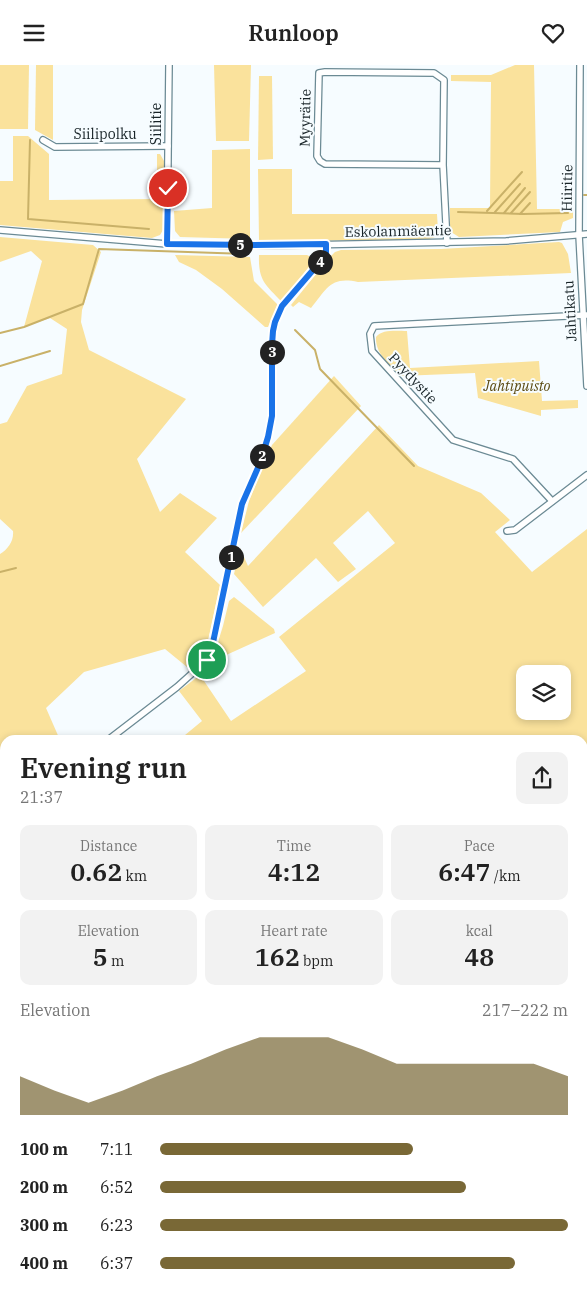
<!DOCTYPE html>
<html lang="en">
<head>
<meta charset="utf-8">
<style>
  :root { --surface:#fff; --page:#f2f2f2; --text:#222; --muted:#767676; --accent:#796836 }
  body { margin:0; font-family:"IBM Plex Serif",serif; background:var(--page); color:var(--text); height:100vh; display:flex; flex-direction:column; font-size:19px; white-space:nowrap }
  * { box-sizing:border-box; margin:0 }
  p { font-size:16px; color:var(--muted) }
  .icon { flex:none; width:28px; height:28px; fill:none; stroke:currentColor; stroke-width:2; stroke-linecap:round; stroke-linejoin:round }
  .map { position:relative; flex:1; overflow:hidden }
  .details { position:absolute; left:0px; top:670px; width:588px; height:556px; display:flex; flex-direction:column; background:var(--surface); border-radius:15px 15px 0 0; box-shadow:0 2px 8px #0003 }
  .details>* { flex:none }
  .fabs { position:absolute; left:516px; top:600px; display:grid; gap:10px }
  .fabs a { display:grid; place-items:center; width:55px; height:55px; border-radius:10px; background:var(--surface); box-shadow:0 2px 8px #0003; font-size:25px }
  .pin { position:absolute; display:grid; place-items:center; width:42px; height:42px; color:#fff; margin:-21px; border:2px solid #fff; border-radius:50%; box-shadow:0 1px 5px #0007 }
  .km { position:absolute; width:25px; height:25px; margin:-12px; border-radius:50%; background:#222; color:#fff; font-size:14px; line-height:25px; text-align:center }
  .round { display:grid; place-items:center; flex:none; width:52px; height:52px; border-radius:10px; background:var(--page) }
  .head { display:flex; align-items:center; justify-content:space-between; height:85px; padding:0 20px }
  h1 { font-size:28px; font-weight:600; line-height:38px }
  .metrics { display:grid; grid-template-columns:repeat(3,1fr); gap:8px; height:85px; padding:5px 20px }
  .metrics div { display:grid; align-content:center; border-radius:10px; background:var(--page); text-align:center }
  .metrics b { font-size:25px; font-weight:600 }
  .metrics small { font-size:14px; font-weight:400 }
  .metrics p { font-size:14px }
  .chart { height:140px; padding:10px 20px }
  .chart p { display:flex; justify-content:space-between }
  .chart svg { width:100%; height:90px; margin-top:5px; fill:var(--accent); opacity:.7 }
  ul { padding:0 20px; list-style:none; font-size:16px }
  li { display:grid; grid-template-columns:80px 60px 1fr; align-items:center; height:38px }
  li i { height:12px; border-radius:6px; background:var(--accent) }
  header { display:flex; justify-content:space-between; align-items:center; height:65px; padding:0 20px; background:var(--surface); font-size:22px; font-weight:600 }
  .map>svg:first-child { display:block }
</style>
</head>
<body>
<header><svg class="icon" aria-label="menu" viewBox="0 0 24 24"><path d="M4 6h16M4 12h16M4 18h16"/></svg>Runloop<svg class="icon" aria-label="heart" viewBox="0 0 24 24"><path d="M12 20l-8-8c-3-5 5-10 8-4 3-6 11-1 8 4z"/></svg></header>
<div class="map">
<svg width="587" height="1226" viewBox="0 0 587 1226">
  <rect width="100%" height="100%" fill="#f6fcff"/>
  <!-- green -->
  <g fill="#fae29c" fill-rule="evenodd">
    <polygon points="0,0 29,0 28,64 0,64"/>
    <polygon points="36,0 53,0 53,75 35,65"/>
    <polygon points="214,0 251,0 249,76 216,76"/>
    <polygon points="515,0 534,0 537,144 573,144 573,153 563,157 560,167 459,172 451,167 450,160 450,143 490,143 491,17 451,16 451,10 491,10"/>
    <polygon points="259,11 272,11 273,94 258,95"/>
    <polygon points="13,71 28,71 49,89 49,135 157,134 157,89 160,89 164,96 163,165 160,170 152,173 0,160 0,116 13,116"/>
    <polygon points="250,84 250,174 180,172 175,166 174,146 212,143 212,85"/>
    <polygon points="258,104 292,104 292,149 437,149 438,166 435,172 426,175 259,176"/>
    <path d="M0,172L93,180L101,187L82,245L81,257L89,285L186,334L137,394L160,447L180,428L217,453L185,487L220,520L207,580L202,589L187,602L165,584L84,607L46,643L60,675H5V736L0,735V489C8,484 14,476 13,466L0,454V359L7,357L27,321L62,309L67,264L50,253L24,262L42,196L31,186L0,197Z"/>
    <path d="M559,177L562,178L568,189L571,208L358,217C330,211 327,224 311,243L299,237L293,242L291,240L329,193L335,187L341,185L441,184Z"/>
    <polygon points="175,190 250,192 254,216 277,239 277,241 268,262 265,262 222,224 196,205 179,197"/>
    <path d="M259,190H307L315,194L282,237C266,220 258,216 259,190Z"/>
    <path d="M407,266L410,303L539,296L542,336L578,335V343L541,345V351L478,333L475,308L400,311C390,300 375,289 376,272C382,264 397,266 407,266Z"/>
    <polygon points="334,311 361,341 241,468 249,436 272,380"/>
    <path d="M379,360L418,401L481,428L510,455L495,467L532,507L587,464V1078L582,1075V675H179L202,656L179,626L200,610L231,656L306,606L279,572L395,478L368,446L333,478L356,504L338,517L316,493L263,542L234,509L240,483L248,501ZM525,609H562V646H525Z"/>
    <polygon points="234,532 274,564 275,568 224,591 213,593 223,561 229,536"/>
    <polygon points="4,813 5,926 0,929 0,818"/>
  </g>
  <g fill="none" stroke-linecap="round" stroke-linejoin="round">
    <!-- stream -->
    <g stroke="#c9b168" stroke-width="2">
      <polyline points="30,75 28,154 149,164"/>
      <polyline points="584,130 587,130"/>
      <polyline points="487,146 522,107"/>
      <polyline points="458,147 523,149 568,148"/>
      <polyline points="495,147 520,119"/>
      <polyline points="504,148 525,123"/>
      <polyline points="511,148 530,127"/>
      <polyline points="520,149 530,138"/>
      <polyline points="295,265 315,285 320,304 414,401"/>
      <polyline points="0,268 24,262 83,239 99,184 247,189"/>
      <polyline points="0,301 50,286"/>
      <polyline points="0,507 16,503"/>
      <polyline points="0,993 5,1001"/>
      <polyline points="0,1013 5,1013"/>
      <polyline points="0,1073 5,1058"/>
      <polyline points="1,1226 5,1213"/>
    </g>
    <!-- minor casing -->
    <g stroke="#6b8a94" stroke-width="8">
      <g id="minor">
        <polyline points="580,0 579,170 587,321"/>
        <polyline points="43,75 55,82 168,81"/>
        <polyline points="443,100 325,99 320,96 317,91 319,8 325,7 434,8 444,15 443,100 447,178"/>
        <polyline points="0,165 167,179 254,181 506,176 587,169"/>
        <polyline points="167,179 169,0"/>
        <polyline points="552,436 513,394 453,375 372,286 370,269 374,261 587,250"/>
        <polyline points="507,466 515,465 587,410"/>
        <polyline points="108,675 177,622 207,595 211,587 242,439 260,398 268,372 272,351 272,280 273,266 275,257 282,241 326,190 326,179"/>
        <polyline points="0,742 5,743"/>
        <polyline points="0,801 5,804"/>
      </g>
    </g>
    <!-- secondary casing -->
    <g stroke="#6b8a94" stroke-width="11">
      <g id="secondary">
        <polyline points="0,777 5,780"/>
        <polyline points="582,1091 587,1094"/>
      </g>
    </g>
    <!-- minor -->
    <use href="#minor" stroke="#fff" stroke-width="5.5"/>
    <!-- secondary -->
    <use href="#secondary" stroke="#fff" stroke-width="9"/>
  </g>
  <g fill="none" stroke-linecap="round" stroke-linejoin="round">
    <!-- route casing -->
    <g stroke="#fff" stroke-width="10">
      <polyline id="route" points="168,123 167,179 254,180 326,179 326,190 282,241 275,257 273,266 272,280 272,351 268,372 260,398 242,439 211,587 207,595"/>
    </g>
    <!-- route -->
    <use href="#route" stroke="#1a73e8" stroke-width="6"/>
  </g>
  <g text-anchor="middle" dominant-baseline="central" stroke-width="4" stroke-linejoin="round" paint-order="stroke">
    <!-- street labels -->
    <g font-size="14" fill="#182428" stroke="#f6fcff">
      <text transform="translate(305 53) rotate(-89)">Myyrätie</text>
      <text transform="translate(156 59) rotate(-90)">Siilitie</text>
      <text x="105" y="69">Siilipolku</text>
      <text transform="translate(567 123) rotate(-89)">Hiiritie</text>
      <text transform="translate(398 166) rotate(-1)">Eskolanmäentie</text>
      <text transform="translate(570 246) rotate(-93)">Jahtikatu</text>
      <text transform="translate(413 313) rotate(47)">Pyydystie</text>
    </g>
    <!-- park labels -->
    <g font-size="14" font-style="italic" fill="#5a4910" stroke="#f6fcff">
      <text x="517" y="321">Jahtipuisto</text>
    </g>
  </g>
</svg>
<div class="fabs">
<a><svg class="icon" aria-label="layers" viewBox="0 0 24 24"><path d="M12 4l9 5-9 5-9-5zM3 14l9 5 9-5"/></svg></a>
</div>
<div class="pin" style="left:207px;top:595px;background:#1e9e55"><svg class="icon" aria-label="arrive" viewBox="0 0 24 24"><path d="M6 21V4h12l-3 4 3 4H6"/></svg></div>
<div class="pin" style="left:168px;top:123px;background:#d93025"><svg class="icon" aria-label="check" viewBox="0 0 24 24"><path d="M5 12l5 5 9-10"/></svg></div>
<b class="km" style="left:231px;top:492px">1</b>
<b class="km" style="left:262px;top:391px">2</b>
<b class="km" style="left:272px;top:287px">3</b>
<b class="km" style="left:320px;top:197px">4</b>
<b class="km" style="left:240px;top:180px">5</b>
<section class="details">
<div class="head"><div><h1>Evening run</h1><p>21:37</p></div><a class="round"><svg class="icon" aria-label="share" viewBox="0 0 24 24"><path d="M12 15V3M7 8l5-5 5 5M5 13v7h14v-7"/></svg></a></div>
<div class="metrics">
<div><p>Distance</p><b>0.62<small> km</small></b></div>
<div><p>Time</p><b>4:12</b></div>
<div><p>Pace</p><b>6:47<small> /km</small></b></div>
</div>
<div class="metrics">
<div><p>Elevation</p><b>5<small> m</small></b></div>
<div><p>Heart rate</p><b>162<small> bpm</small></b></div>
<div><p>kcal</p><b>48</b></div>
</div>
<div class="chart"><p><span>Elevation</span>217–222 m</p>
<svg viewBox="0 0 160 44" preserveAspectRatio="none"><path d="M0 44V25L10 32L20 38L30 32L40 25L50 19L60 12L70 6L80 6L90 6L100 12L110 19L120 19L130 19L140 19L150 19L160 25V44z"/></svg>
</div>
<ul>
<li><b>100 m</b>7:11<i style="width:62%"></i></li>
<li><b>200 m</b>6:52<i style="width:75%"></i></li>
<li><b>300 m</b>6:23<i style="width:100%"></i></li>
<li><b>400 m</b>6:37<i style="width:87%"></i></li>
</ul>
</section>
</div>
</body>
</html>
